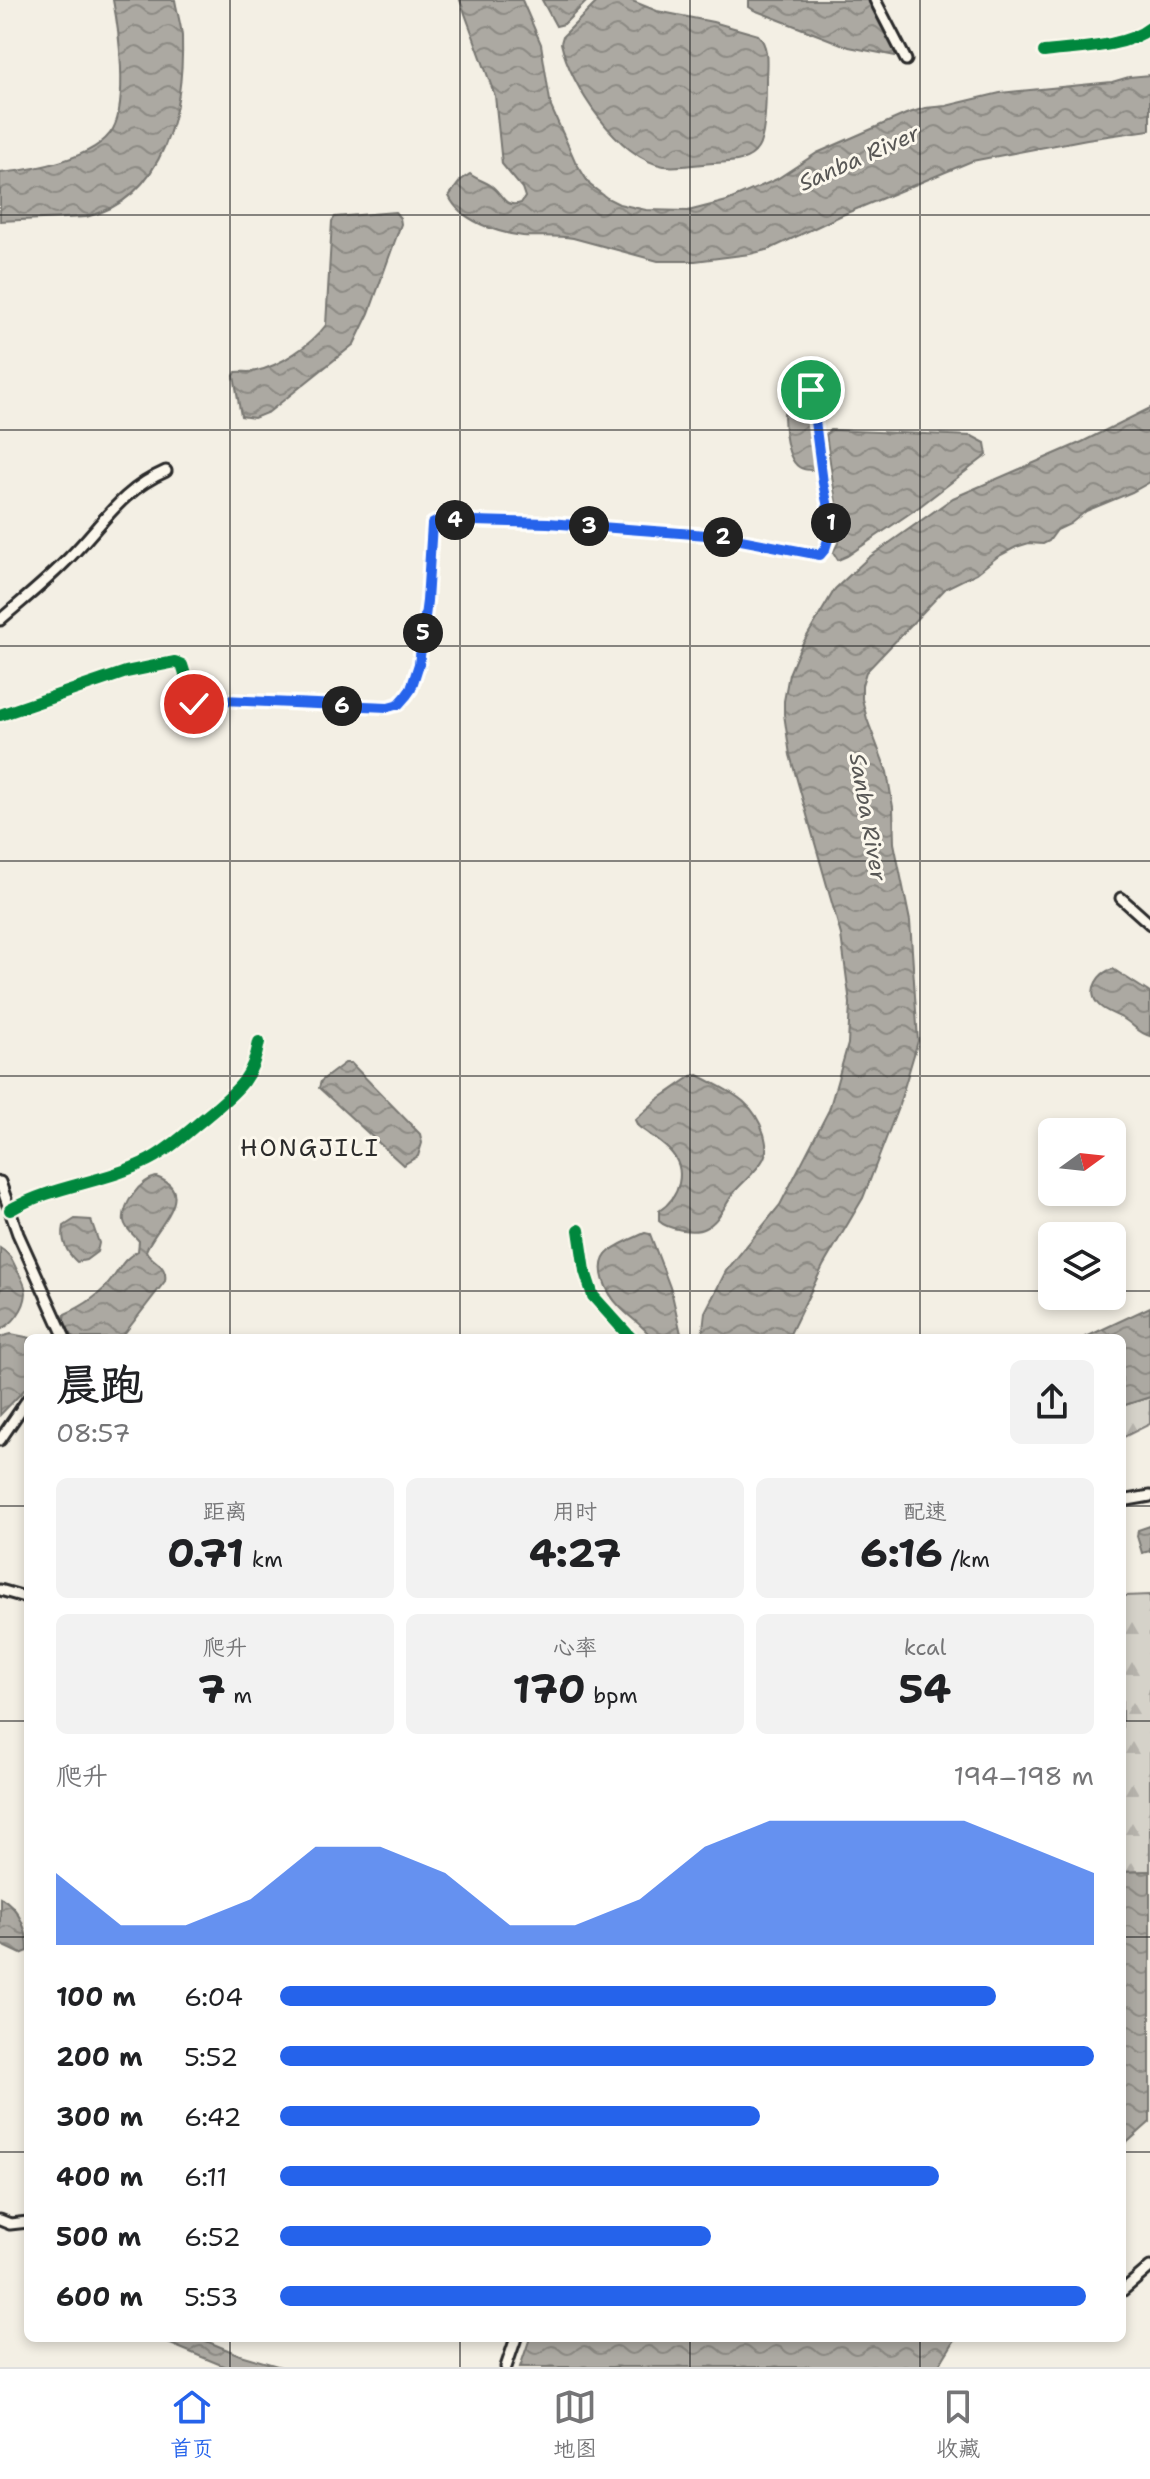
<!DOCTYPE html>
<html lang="zh">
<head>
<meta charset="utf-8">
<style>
  :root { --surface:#fff; --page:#f2f2f2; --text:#202124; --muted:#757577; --line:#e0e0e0; --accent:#2563eb }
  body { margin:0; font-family:"Shantell Sans","LXGW WenKai TC",sans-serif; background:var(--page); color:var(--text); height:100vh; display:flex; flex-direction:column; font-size:30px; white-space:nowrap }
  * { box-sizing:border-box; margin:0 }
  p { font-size:26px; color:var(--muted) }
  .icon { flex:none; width:44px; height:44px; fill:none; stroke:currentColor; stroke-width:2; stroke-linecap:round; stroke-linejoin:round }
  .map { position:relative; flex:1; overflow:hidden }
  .side { position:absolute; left:24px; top:1334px; width:1102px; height:1008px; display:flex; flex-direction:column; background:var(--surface); border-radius:12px; box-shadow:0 4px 12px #0003 }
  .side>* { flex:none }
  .needle { width:52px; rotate:75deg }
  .controls { position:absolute; left:1038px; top:1118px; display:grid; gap:16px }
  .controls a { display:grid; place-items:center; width:88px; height:88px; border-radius:12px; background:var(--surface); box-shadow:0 4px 12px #0003; font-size:40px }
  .pin { position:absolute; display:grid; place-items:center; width:68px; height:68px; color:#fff; margin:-34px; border:4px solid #fff; border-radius:50%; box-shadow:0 2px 8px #0007 }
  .km { position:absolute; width:40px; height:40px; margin:-20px; border-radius:50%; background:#222; color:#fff; font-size:22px; line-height:40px; text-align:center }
  .round { display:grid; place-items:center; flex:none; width:84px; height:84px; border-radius:12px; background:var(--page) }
  .summary { display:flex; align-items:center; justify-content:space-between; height:136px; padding:0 32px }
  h1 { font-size:44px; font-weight:700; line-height:60px }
  .figures { display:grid; grid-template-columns:repeat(3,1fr); gap:12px; height:136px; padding:8px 32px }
  .figures div { display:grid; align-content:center; border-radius:12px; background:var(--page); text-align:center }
  .figures b { font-size:40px; font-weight:700 }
  .figures small { font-size:22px; font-weight:400 }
  .figures p { font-size:22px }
  .chart { height:224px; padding:16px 32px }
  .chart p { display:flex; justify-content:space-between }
  .chart svg { width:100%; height:144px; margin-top:8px; fill:var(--accent); opacity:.7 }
  ul { padding:0 32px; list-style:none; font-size:26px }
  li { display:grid; grid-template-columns:128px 96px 1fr; align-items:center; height:60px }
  li i { height:20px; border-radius:10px; background:var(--accent) }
  .tabs { display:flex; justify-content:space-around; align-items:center; height:112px; border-top:2px solid var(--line); background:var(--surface); font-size:22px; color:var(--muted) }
  .tabs a { display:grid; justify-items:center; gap:4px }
  .tabs .current { color:var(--accent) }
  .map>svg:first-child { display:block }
</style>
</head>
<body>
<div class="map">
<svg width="1150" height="2367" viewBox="0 0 1150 2367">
  <defs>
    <pattern id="forest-firs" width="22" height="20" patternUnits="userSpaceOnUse" patternTransform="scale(2)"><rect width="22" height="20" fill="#d5d2c9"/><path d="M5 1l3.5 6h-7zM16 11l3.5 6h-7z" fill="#b7b4ad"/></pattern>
    <pattern id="water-waves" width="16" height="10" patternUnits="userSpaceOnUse" patternTransform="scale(2)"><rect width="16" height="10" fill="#aca9a2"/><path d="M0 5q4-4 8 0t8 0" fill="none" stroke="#8c8a84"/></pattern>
  </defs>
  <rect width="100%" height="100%" fill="#f3efe4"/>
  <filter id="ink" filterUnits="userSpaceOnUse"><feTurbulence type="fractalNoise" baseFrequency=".0125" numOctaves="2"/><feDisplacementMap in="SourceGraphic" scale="16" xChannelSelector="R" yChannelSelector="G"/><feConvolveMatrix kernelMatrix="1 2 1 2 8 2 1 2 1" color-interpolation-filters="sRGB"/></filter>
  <g filter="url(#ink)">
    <!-- forest -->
    <g fill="url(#forest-firs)" stroke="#807e7a" stroke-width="2">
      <polygon points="1150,1397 1150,1424 1122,1438 1122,1406"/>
      <polygon points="1122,1590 1124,1596 1150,1595 1150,1871 1122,1872"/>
    </g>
    <!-- water -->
    <g fill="url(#water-waves)" stroke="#787772" stroke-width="2">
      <path d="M113,0H175C177,12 181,24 182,36C184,107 166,198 86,217L0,221V173C31,170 96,159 113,129C128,102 119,30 113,0Z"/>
      <path d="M460,0H522L541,44L551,107L575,161L590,185L607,198L619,204L646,210L688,211L727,201L777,179L817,153L906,114L925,108L946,106L1000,93L1112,82L1129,77L1150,75V130L1087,139L972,161L842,215L770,249L750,254L695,261H658L573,238C556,235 540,237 523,236C498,233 460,221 449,196L461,180L470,174C477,180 488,182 494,188C504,197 505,208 521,203L525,197L522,188L502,164L495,96Z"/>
      <polygon points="542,0 588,0 564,24 556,26"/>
      <path d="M599,0H630L657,11L713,22L758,35C770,47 766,66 766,82C766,98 766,135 758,148C749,163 728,162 713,163C698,164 679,168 664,166C619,159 570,85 561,43L563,36Z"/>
      <polygon points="749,0 871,0 898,52 895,56 849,47 754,10 749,7"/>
      <path d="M395,212L400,218L401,224L369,313L354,344L269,412L254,418L241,416L234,376L236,372C243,371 249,373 256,371C280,366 311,345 326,325L332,221L335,217Z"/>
      <path d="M809,397L818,470C812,470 805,471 799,467C784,457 783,416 785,401Z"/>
      <polygon points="1150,408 1150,482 1132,492 1086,511 1070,524 1057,530 1049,541 1043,544 1029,543 1016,547 997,557 977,573 946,588 866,672 862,685 862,699 867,719 887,772 893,807 894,843 910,921 918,1041 899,1105 863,1198 823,1266 788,1338 702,1338 705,1312 726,1271 780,1205 829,1110 848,1044 850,1003 841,935 790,755 784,714 784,701 789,674 800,648 835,589 868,558 953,498 1082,442"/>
      <polygon points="830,430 972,436 985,443 987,455 919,507 847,556 838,560 833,552 841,538 826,434"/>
      <path d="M1113,969L1150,993V1036C1138,1033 1134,1025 1124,1019C1116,1014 1102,1011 1097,1003C1087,990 1099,972 1113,969Z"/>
      <polygon points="345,1063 351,1063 420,1134 422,1143 418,1156 403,1165 319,1088 321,1081"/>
      <path d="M698,1075C727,1091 753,1098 764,1134C766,1142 768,1150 764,1158C758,1170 745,1180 736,1190C726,1202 720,1221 705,1228C694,1234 667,1229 659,1221V1211C679,1198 689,1170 669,1150C660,1141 648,1134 638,1126L635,1120L657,1100L692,1076Z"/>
      <path d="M156,1177C200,1193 153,1229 146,1251C152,1263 168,1264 165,1281L121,1338H74L63,1322L65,1314C83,1306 100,1296 112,1279C122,1266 122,1260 138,1251L139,1241C134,1235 125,1229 124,1221C122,1204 141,1180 156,1177Z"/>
      <path d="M75,1219L91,1220L99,1243L97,1252L86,1260L77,1262C66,1252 61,1240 64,1226Z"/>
      <path d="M645,1233L650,1234L671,1290L682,1338H652C643,1325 630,1318 620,1307C607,1294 592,1265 610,1251C620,1243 634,1238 645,1233Z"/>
      <path d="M0,1248C9,1253 12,1259 16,1268C20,1276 26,1284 26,1293C25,1309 13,1324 0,1330Z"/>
      <polygon points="1150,1307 1150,1397 1122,1406 1122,1338 1084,1338"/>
      <polygon points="11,1334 31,1338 28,1338 28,1386 0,1415 0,1337"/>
      <polygon points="1150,1526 1150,1551 1142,1553 1137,1536 1138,1530"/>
      <polygon points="1150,1871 1150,2122 1122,2147 1122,1872"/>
      <path d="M0,1897C19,1907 28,1931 28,1951L21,1954L0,1944Z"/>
      <polygon points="156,2338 199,2338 240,2355 281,2367 226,2367"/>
      <polygon points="530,2338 956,2338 938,2367 520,2367"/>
    </g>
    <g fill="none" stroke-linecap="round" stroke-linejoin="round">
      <!-- street casing -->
      <g stroke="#2b2b2b" stroke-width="15">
        <g id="street">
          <polyline points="875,0 906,60"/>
          <path d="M1044,52C1076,48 1125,48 1150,28"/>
          <path d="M0,620C23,600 48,580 70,557C103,524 120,491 166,471"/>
          <polyline points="0,715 126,672 175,662 182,665 194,704 222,700 388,707 399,704 406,696 411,689 419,664 427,601 432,524 439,520 548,523 720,536 820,555 825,549 832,527 823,483 811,390"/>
          <polyline points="1121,898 1150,924"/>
          <polyline points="0,1182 18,1234 65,1338"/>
          <path d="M10,1210C53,1185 105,1183 149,1160C173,1147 192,1128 213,1111C239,1089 253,1077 259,1042"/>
          <polyline points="579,1230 585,1271 593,1296 631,1338"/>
          <polyline points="0,1440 28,1399"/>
          <polyline points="1122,1501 1150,1496"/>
          <polyline points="0,1590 28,1598"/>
          <polyline points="0,2220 10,2224 28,2222"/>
          <polyline points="1122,2291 1150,2267"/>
          <polyline points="506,2367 516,2338"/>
        </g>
      </g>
      <!-- street -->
      <use href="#street" stroke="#fbf7ec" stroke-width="9"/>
      <!-- cycleway casing -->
      <g stroke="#fbf7ec" stroke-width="17">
        <g id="cycleway">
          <path d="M1044,52C1076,48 1125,48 1150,28"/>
          <polyline points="0,715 126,672 175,662 182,665 194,704 222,700 388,707 399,704 406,696 411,689 419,664 427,601 432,524 439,520 548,523 720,536 820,555 825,549 832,527 823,483 811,390"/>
          <path d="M10,1210C53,1185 105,1183 149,1160C173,1147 192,1128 213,1111C239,1089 253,1077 259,1042"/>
          <polyline points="579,1230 585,1271 593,1296 631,1338"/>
        </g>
      </g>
      <!-- cycleway -->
      <use href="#cycleway" stroke="#00873e" stroke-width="12"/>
    </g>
  </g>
  <g fill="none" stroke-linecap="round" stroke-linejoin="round" filter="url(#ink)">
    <!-- route casing -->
    <g stroke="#fff" stroke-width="16">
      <polyline id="route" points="194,704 222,700 388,707 399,704 406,696 411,689 419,664 427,601 432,524 439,520 548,523 720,536 820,555 825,549 832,527 823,483 811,390"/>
    </g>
    <!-- route -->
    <use href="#route" stroke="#2563eb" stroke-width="10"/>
  </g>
  <!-- grid -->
  <path fill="none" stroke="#2b2b2b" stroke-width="2" stroke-opacity="0.55" d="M230,0V1338M460,0V1338M690,0V1338M920,0V1338M0,215H1150M0,430H1150M0,646H1150M0,861H1150M0,1076H1150M0,1291H1052M1112,1291H1150M0,1506H28M1122,1506H1150M0,1721H28M1122,1721H1150M0,1937H28M1122,1937H1150M0,2152H28M1122,2152H1150M230,2338V2367M460,2338V2367M690,2338V2367M920,2338V2367"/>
  <g text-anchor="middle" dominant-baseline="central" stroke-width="6" stroke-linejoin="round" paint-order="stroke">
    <!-- water labels -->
    <g font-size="22" font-style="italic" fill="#585755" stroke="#fbf7ec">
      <text transform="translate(859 158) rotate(-24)">Sanba River</text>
      <text transform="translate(868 817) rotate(80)">Sanba River</text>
    </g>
    <!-- quarter labels -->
    <g font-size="24" letter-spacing="2" fill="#2b2b2b" stroke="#fbf7ec">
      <text x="310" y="1148">HONGJILI</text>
    </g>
  </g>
</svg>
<div class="controls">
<a><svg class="needle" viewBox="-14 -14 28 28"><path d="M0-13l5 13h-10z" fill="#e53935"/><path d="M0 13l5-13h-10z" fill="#757577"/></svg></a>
<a><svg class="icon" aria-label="layers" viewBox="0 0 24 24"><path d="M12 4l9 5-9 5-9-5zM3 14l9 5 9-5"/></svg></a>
</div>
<div class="pin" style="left:811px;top:390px;background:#1e9e55"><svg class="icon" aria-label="arrive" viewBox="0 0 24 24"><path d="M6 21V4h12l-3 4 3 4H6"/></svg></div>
<div class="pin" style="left:194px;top:704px;background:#d93025"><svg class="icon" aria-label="check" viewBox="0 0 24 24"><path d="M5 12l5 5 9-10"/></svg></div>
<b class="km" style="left:831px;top:523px">1</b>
<b class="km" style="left:723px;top:537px">2</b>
<b class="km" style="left:589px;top:526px">3</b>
<b class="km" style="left:455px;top:520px">4</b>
<b class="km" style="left:423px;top:633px">5</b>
<b class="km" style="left:342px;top:706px">6</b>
<section class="side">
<div class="summary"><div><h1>晨跑</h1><p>08:57</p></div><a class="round"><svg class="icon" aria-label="share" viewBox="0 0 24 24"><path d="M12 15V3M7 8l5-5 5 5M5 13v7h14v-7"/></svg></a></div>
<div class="figures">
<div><p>距离</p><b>0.71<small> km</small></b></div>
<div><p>用时</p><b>4:27</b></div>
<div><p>配速</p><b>6:16<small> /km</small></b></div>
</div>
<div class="figures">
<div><p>爬升</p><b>7<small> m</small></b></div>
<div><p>心率</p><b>170<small> bpm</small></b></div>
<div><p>kcal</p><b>54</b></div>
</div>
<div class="chart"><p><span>爬升</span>194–198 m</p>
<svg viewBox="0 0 160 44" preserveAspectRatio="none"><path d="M0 44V22L10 38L20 38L30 30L40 14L50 14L60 22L70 38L80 38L90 30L100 14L110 6L120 6L130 6L140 6L150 14L160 22V44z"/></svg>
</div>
<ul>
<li><b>100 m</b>6:04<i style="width:88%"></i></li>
<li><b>200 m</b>5:52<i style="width:100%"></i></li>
<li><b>300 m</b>6:42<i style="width:59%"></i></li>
<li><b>400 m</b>6:11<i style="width:81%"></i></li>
<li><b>500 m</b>6:52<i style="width:53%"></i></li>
<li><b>600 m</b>5:53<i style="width:99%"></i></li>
</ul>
</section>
</div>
<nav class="tabs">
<a class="current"><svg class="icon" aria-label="home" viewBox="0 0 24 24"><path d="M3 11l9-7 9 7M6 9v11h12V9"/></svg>首页</a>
<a><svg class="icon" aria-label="map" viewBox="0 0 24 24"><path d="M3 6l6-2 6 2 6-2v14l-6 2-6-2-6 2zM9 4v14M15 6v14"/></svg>地图</a>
<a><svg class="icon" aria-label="saved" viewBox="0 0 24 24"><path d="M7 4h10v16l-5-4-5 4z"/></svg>收藏</a>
</nav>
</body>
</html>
